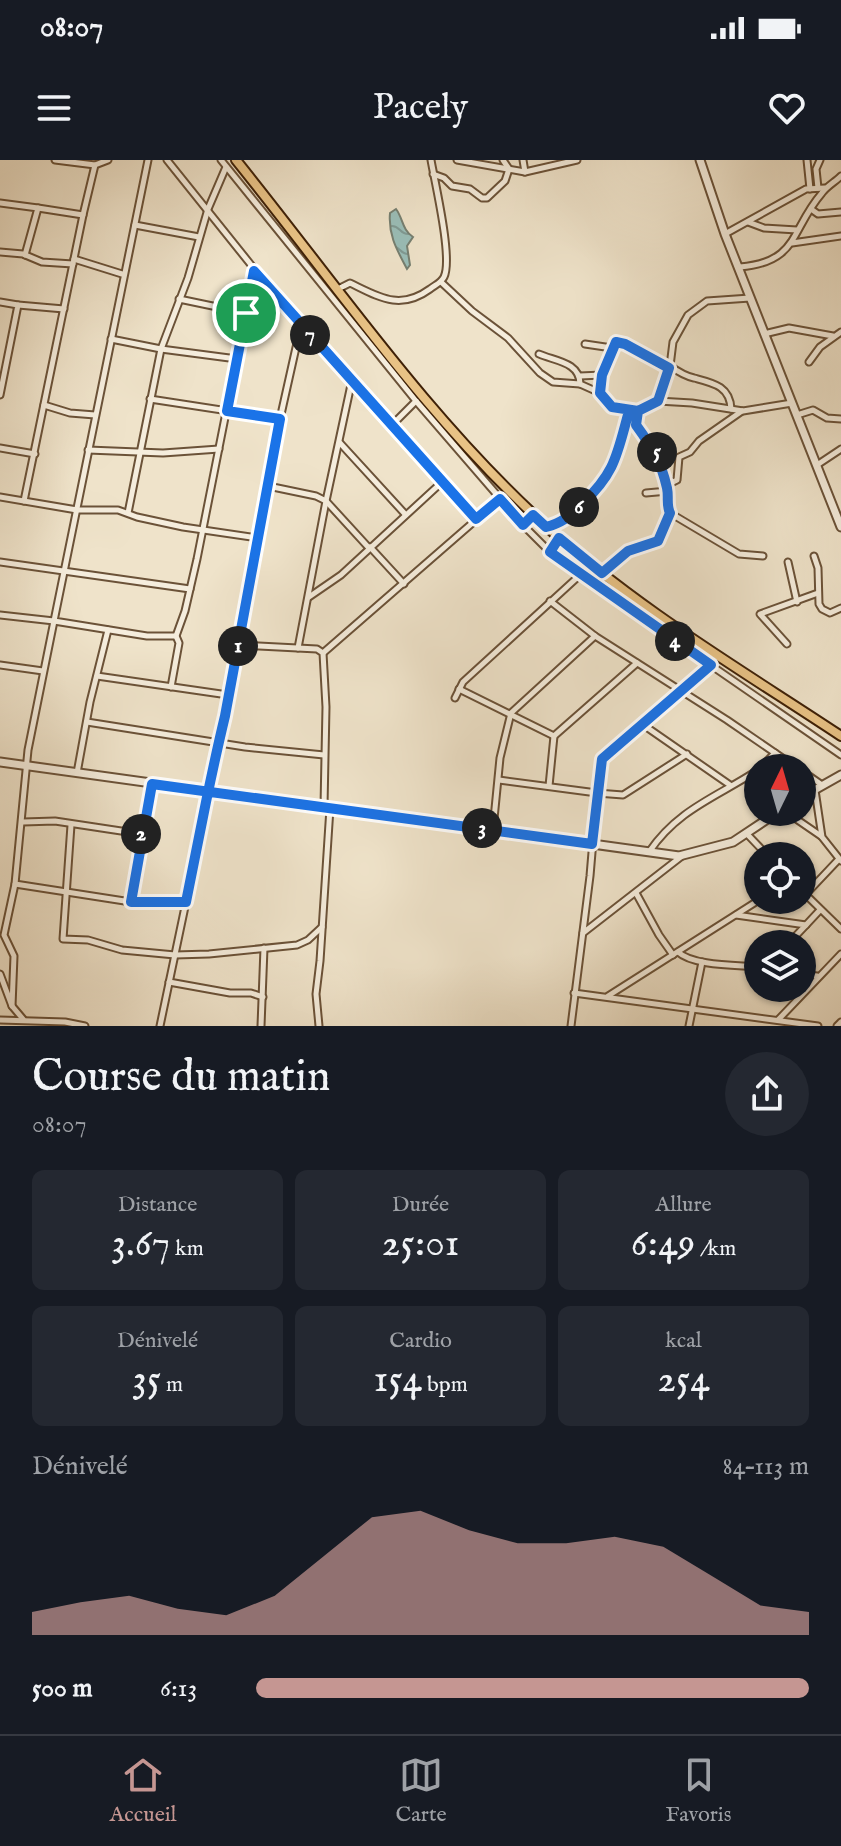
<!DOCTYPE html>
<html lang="fr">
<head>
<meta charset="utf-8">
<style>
  :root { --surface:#171b24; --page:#242831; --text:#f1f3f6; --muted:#9ea1a6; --line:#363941; --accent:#c59692 }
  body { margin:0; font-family:"IM FELL English",serif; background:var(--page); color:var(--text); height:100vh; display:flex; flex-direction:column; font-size:30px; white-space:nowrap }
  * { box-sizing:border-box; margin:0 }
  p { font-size:26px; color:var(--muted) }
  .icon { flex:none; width:44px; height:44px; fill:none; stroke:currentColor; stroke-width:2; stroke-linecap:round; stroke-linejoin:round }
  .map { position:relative; height:866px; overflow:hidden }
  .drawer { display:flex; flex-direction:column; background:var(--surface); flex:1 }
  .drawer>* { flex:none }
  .needle { width:52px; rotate:5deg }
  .tools { position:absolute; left:744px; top:594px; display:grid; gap:16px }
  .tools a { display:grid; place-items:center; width:72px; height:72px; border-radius:50%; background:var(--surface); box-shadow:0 2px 6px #0004; font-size:40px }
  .pin { position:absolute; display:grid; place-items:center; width:68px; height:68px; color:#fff; margin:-34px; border:4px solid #fff; border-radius:50%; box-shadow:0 2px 8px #0007 }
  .km { position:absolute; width:40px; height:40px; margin:-20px; border-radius:50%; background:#222; color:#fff; font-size:22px; line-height:40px; text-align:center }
  .round { display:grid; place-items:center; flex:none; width:84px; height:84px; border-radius:42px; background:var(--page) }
  .summary { display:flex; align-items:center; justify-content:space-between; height:136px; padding:0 32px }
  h1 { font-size:44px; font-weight:600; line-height:60px }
  .metrics { display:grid; grid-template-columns:repeat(3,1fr); gap:12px; height:136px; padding:8px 32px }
  .metrics div { display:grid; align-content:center; border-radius:12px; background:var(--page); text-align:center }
  .metrics b { font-size:40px; font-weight:600 }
  .metrics small { font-size:22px; font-weight:400 }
  .metrics p { font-size:22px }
  .chart { height:224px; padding:16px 32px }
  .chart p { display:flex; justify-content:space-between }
  .chart svg { width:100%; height:144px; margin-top:8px; fill:var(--accent); opacity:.7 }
  ul { padding:0 32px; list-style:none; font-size:26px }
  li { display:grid; grid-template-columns:128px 96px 1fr; align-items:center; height:60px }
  li i { height:20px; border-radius:10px; background:var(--accent) }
  .status { display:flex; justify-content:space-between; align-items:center; height:56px; padding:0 40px; background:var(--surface); direction:ltr }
  .status svg { height:22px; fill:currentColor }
  header { display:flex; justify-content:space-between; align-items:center; height:104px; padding:0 32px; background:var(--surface); font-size:36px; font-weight:600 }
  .tabs { display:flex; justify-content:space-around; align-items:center; height:112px; border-top:2px solid var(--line); background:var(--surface); font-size:22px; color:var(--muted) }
  .tabs a { display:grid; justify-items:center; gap:4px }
  .tabs .current { color:var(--accent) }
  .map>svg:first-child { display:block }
</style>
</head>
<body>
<div class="status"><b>08:07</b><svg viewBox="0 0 49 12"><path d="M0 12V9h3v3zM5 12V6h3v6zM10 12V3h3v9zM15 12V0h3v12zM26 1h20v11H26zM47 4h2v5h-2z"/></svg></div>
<header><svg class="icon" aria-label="menu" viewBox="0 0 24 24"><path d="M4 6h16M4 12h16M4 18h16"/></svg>Pacely<svg class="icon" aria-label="heart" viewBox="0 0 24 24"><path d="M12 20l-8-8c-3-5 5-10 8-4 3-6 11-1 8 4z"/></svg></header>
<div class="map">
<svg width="841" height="866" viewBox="0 0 841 866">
  <defs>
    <pattern id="water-waves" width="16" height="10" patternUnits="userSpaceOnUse" patternTransform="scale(2)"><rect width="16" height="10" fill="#9abeb8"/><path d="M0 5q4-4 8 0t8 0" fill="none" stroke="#7f9a94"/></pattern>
  </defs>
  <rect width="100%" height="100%" fill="#efe3ca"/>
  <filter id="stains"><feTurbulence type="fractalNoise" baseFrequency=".0025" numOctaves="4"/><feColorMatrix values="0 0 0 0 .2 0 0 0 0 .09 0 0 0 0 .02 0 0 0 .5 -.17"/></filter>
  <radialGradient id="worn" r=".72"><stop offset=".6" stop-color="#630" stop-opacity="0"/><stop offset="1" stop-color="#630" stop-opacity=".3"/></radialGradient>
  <!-- water -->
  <path fill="url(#water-waves)" stroke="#767f71" stroke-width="2" d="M396,49C403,58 402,70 413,77L407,86L410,105L407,109C397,90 388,75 390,53Z"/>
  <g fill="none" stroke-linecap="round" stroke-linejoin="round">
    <!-- minor casing -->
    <g stroke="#6b5238" stroke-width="9">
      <g id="minor">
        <polyline points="55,0 95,5"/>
        <polyline points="148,0 54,461 147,476 176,476"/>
        <polyline points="167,0 292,156 433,310 441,323 476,359"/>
        <polyline points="221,0 416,241 523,365"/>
        <polyline points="457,0 525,12 577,0"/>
        <polyline points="523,0 525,12"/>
        <polyline points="807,0 810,29"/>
        <polyline points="433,14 444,18 452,26 470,29 482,38 487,38 505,21 509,9 503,0"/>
        <polyline points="818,28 816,9 820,0"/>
        <polyline points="0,43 38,48 25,95"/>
        <polyline points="38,48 83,55"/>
        <polyline points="811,49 818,54 841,52"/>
        <polyline points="748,62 764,68 797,70"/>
        <polyline points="135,65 199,77"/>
        <polyline points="725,74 806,29 825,28"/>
        <polyline points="792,83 841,76"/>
        <polyline points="0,92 23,94 42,102 73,104"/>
        <polyline points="74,99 122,114"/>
        <path d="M740,107C799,102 790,70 822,33C827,26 835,22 841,16"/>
        <polyline points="441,122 472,151 508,178 540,213 553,222 580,224"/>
        <path d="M338,129L350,123C379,137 400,151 430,129C435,125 441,123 444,117C453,99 435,23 431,0"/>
        <polyline points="179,139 246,153"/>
        <polyline points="0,142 18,145 0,235"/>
        <polyline points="18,145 64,149"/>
        <polyline points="764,174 789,168 833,176"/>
        <polyline points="111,179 161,189 237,199"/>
        <polyline points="585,184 612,188 614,183 619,182 669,208"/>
        <path d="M539,194C555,201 580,202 580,224L600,233L602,215L612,188"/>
        <polyline points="809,202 820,187 841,172"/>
        <path d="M670,206C677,211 685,216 694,218C713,223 730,226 731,249"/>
        <polyline points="580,216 602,215"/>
        <polyline points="600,233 612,247 629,251"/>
        <polyline points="150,239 280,259 225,556 160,866"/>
        <polyline points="658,241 670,206 673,182 688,155 707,141 750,138"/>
        <polyline points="44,245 70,253 95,255"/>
        <polyline points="638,251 637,267 658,294 667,325 667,349 670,353 739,394 763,396"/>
        <polyline points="797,255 813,250 827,258 841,259"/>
        <polyline points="280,259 301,165"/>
        <polyline points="392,265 416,241"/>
        <polyline points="340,283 405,354"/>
        <polyline points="0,288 35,294"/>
        <polyline points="88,290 163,293 219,289"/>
        <polyline points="817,305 841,289"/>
        <polyline points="667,325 677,320 679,297 690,292 699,281 742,251"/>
        <polyline points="268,326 316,336 326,341 369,388"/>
        <polyline points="646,333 668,331"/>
        <polyline points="0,337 77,350 118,350 137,357 183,367 258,378"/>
        <polyline points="24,341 83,55 95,5 108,0"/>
        <polyline points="128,353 161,189 188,118 208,49 226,7"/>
        <polyline points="533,355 523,365 550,392"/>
        <path d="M547,367C563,363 568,357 579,347C615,312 617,297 629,251H638L658,241L692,243L743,251L792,243"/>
        <polyline points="559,378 550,392 580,415 841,595"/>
        <polyline points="370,387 404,424"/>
        <polyline points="814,396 818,408 819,444 822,449 830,453 841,448"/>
        <polyline points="0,402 190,429"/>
        <polyline points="788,402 797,442"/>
        <polyline points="603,413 628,391 658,381 670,353"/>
        <polyline points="309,437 341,415 441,323"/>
        <polyline points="550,441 595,476 727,560 797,608"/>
        <polyline points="0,455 54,461 28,590 15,724 4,775 14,796 12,846 23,859"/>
        <polyline points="787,484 760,454 818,433"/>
        <polyline points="239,485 317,489 323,493 326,547 324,646"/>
        <polyline points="298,488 326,341 352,220"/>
        <polyline points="323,493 500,339"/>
        <polyline points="0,505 43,511"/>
        <polyline points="97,516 228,535"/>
        <polyline points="171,527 179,483 176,476 185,451 197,399 254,111"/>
        <polyline points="459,529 554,576 637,503"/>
        <polyline points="455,538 463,522 580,415"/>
        <polyline points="87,562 245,587 324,595"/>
        <polyline points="642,564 730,625"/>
        <polyline points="687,594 623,635 597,633 600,604 607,593 711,505"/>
        <polyline points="760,608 775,593"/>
        <polyline points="802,611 822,625"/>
        <polyline points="77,613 90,542 108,470"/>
        <polyline points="499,620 597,633 590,716 571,866"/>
        <polyline points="549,626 554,576"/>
        <polyline points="815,630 822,677 841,701"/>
        <polyline points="786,652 821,676"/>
        <polyline points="23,662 55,661 141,674"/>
        <polyline points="71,665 63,779 88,780 122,790 175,795 209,794 297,785 308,780 322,767"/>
        <polyline points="493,669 500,598 511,553 595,476"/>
        <polyline points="747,674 768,696"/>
        <path d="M649,692C678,649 717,637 758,610"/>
        <polyline points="15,724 131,742 186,742"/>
        <polyline points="802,731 841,769"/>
        <polyline points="636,733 659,775 673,795"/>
        <polyline points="806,734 839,699"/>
        <polyline points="131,742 152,624"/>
        <polyline points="736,755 806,765 788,784"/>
        <polyline points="806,765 820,750"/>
        <polyline points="583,773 682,696"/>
        <path d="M678,792C693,806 737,805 758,807"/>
        <polyline points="0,814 12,846"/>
        <polyline points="802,814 817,816"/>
        <polyline points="169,822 230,833 251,833 263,837"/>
        <polyline points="574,833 818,866"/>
        <polyline points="608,836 759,740"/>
        <polyline points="0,860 65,862 85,866"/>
        <polyline points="778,860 841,794"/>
        <polyline points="261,866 264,788"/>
        <polyline points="319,866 316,834 320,801 330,648"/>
        <polyline points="689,866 702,802"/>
        <polyline points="837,866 841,862"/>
      </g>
    </g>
    <!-- tertiary casing -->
    <g stroke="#6b5238" stroke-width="11">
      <g id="tertiary">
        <polyline points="700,0 725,74 841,367"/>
        <polyline points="0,602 679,696 733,682 778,652"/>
        <polyline points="802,637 841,615"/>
      </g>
    </g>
    <!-- primary casing -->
    <g stroke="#3f2107" stroke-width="12">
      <path id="primary" d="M236,0C336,124 427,258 545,365C634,447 740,509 841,576"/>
    </g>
    <!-- minor -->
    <use href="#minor" stroke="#f5eddd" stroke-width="5"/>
    <!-- tertiary -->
    <use href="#tertiary" stroke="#f5eddd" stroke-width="7"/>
    <!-- primary -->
    <use href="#primary" stroke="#e8c285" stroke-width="8"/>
  </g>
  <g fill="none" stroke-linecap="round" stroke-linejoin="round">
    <!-- route casing -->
    <g stroke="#fff" stroke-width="16">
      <path id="route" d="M246,153L227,251L280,259L225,556C218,585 212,613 206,642L186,742H131L152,624L592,684L602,599L711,505L550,392L559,378L602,413L628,391L658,381L670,353C666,345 669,337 667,328C661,301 652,287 636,265L638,251L612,247L600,233L602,215L616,182L625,184L669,208L658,241L638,251H629C617,294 616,312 582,344C569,356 564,362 546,367L533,355L523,365L500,339L476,359L254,111L246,153"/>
    </g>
    <!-- route -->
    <use href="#route" stroke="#1a73e8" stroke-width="10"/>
  </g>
  <rect width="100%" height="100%" filter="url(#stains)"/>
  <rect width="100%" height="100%" fill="url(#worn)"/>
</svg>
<div class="tools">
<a><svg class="needle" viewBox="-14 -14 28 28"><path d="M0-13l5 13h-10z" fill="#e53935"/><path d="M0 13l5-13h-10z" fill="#9ea1a6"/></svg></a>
<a><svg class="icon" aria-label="locate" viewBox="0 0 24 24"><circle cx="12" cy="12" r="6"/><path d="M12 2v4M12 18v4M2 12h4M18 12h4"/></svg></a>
<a><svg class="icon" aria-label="layers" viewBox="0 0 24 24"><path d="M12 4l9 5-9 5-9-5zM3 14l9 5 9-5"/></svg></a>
</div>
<div class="pin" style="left:246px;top:153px;background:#1e9e55"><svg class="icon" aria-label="arrive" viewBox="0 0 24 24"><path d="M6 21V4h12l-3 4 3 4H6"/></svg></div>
<b class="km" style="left:238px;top:486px">1</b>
<b class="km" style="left:141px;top:674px">2</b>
<b class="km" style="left:482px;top:668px">3</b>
<b class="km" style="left:675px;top:481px">4</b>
<b class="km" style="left:657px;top:292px">5</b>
<b class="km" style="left:579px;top:347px">6</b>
<b class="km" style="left:310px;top:175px">7</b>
</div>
<section class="drawer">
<div class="summary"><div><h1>Course du matin</h1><p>08:07</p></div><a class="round"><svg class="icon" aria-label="share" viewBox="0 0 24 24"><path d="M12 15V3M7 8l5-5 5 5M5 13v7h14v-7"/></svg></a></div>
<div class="metrics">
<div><p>Distance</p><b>3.67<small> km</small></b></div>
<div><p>Durée</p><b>25:01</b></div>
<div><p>Allure</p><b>6:49<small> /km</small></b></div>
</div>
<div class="metrics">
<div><p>Dénivelé</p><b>35<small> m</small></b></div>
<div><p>Cardio</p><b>154<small> bpm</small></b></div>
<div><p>kcal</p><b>254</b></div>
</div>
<div class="chart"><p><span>Dénivelé</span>84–113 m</p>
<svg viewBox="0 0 160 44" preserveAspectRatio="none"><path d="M0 44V37L10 34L20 32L30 36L40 38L50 32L60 20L70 8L80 6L90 12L100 16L110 16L120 14L130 17L140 26L150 35L160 37V44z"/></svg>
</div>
<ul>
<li><b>500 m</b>6:13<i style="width:100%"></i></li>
</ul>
</section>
<nav class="tabs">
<a class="current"><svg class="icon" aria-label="home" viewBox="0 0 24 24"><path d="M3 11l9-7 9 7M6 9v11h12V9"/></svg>Accueil</a>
<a><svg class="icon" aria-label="map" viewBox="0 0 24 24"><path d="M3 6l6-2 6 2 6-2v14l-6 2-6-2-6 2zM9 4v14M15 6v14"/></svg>Carte</a>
<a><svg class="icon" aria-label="saved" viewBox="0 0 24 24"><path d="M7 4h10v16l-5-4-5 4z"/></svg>Favoris</a>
</nav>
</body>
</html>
